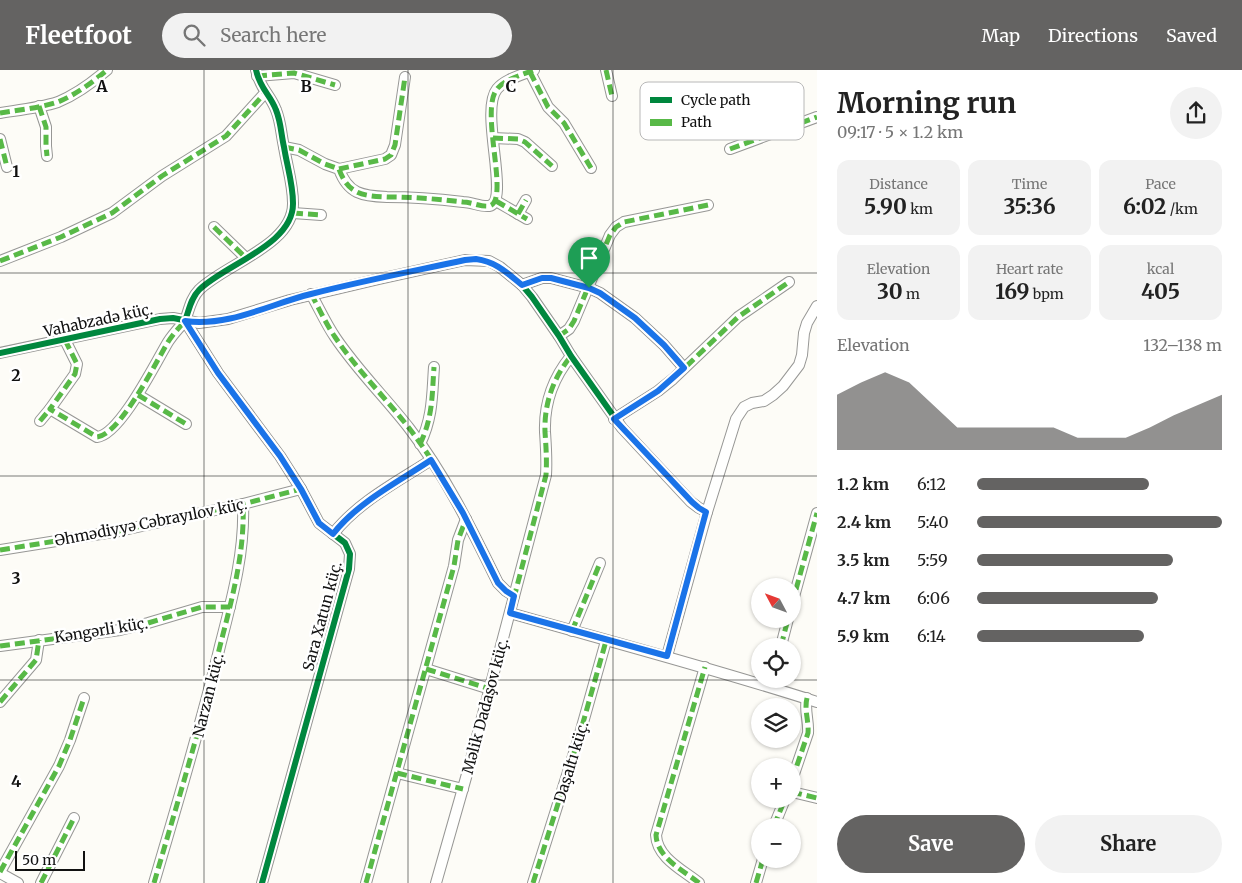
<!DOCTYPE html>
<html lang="en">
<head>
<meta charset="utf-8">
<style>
  :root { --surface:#fff; --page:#f2f2f2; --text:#222; --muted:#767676; --accent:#646362 }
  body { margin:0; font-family:Merriweather,serif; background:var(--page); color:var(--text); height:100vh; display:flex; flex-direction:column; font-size:19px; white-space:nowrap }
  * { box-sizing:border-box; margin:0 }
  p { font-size:16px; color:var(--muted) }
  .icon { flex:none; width:28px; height:28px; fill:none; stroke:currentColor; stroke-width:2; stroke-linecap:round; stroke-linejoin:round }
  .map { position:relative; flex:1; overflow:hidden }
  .side { display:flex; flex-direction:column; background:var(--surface); width:425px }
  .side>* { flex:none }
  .needle { width:32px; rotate:311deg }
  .tools { position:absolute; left:751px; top:508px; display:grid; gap:10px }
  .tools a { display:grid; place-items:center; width:50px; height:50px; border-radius:50%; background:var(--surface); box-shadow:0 1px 4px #0004; font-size:25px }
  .scale { position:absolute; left:15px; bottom:12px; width:70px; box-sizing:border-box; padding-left:5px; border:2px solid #111; border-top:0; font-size:14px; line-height:18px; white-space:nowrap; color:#111; -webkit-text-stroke:4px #fff; paint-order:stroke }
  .pin { position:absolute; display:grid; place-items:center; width:42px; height:42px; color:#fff; margin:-51px -21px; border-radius:50% 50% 50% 0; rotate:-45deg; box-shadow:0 0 5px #0007 }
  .pin .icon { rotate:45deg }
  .round { display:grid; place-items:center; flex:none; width:52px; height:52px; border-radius:26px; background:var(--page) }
  .summary { display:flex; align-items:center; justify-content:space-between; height:85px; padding:0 20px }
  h1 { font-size:28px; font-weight:700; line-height:38px }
  .figures { display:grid; grid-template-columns:repeat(3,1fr); gap:8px; height:85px; padding:5px 20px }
  .figures div { display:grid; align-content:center; border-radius:12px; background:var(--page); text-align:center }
  .figures b { font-size:21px; font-weight:700 }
  .figures small { font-size:14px; font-weight:400 }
  .figures p { font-size:14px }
  .chart { height:140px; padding:10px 20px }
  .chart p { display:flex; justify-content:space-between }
  .chart svg { width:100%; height:90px; margin-top:5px; fill:var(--accent); opacity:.7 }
  .action { display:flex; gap:10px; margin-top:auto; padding:10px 20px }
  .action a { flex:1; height:58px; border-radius:30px; background:var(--accent); color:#fff; font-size:20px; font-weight:700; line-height:58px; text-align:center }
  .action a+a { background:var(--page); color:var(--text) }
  ul { padding:0 20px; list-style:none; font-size:16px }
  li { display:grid; grid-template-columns:80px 60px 1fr; align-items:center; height:38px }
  li i { height:12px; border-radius:6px; background:var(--accent) }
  header { display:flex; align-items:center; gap:30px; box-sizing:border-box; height:70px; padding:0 25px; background:var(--accent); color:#fff }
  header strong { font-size:24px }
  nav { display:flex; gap:28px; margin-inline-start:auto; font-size:18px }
  .search { width:350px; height:45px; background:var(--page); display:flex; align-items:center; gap:12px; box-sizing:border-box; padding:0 18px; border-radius:28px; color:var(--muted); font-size:19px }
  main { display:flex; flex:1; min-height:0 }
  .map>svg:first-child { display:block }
</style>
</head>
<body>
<header>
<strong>Fleetfoot</strong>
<div class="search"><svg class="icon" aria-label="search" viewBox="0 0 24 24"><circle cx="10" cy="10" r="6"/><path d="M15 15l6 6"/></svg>Search here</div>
<nav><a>Map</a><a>Directions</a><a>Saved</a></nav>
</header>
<main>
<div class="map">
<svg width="817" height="813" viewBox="0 0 817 813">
  <rect width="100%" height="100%" fill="#fdfcf7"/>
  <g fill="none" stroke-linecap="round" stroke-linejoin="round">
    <!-- minor casing -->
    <g stroke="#979795" stroke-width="12">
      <g id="minor">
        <path d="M256,0C260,19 270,24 276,40C281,52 281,64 284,77C287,96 293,114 293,133C294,175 225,194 199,220C191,228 189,240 185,251L218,303L280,386L301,419L319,453L345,473L350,484L349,499L262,813"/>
        <polyline points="606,0 612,26"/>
        <polyline points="530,2 548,37 564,53 591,98"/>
        <polyline points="257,6 294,3 335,15"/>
        <polyline points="39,36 46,57 46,76 47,86"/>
        <path d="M0,43C19,40 39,38 58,32C75,25 93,12 107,0"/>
        <polyline points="493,68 518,69 525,72 552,96"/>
        <polyline points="0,69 7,97"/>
        <path d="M284,77L299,80L325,94L339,99C348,124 362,126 387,127C412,127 438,129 463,132C471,132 481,137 489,136C511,132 479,41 497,19C505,9 522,5 534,0"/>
        <polyline points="730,79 817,47"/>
        <polyline points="339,99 385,89 391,85 395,75 405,7"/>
        <polyline points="496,131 527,149"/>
        <polyline points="293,143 321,145"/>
        <polyline points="518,144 526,130"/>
        <polyline points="214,157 246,188"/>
        <polyline points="0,191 61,167 112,143 162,106 226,66 265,23"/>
        <polyline points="522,215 542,208 551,208 589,218 600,223 635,248 664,275 684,298"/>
        <path d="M311,224C319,238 326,254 335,267C357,300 385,327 409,358C446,406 472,460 498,513L506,521L514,526"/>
        <polyline points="559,266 569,259 574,251 610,165 616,157 624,152 708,135"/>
        <path d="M65,270L77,294L75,304L50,339L97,367C120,365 156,292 168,272C173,264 179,258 185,251"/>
        <polyline points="0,283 160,249 173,248 199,253 228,249 290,230 379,209 465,190 489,191 500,197 522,215 532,227 559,266 571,286 622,358 691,432 699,438 707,442"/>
        <polyline points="138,325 186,354"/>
        <polyline points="614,349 658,321 673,309 738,247 789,212"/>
        <polyline points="40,351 50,339"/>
        <path d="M420,374C433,347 432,325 434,297"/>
        <path d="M333,464C358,432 397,412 431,390"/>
        <polyline points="0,480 119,461 243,434 301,419"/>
        <polyline points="792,534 817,443"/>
        <path d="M510,543C612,572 715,599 817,632"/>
        <polyline points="572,561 600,493"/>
        <polyline points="0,576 120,560 148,553 202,537 230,537"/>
        <polyline points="781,576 788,549"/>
        <polyline points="667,586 707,442 736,349 744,337 752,333 764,331 773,325 783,316 799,295 802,285 804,263 807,253 817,236"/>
        <polyline points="426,599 490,619"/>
        <polyline points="0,632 36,590 39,570"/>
        <polyline points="397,703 463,719"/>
        <path d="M792,710L808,663C809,651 804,640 807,628"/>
        <polyline points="792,722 817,728"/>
        <polyline points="774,756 785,729"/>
        <polyline points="0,802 59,696 70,670 84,628"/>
        <polyline points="0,803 18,813"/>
        <polyline points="41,813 74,748"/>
        <path d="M154,813C177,734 201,656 220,576C232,529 245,482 243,434"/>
        <polyline points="366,813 454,496 458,470 466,449"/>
        <path d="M436,813L469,697L546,405C547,390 546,377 545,362C544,334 553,308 571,286"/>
        <polyline points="533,813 579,667 606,571"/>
        <path d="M699,813C683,800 657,788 656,765L705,597"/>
        <polyline points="756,813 763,789"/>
      </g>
    </g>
    <!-- minor -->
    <use href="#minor" stroke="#fffffe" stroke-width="10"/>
    <!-- quiet -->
    <g stroke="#58b947" stroke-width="5" stroke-dasharray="10 5" stroke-linecap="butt">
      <polyline points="606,0 612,26"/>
      <polyline points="530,2 548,37 564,53 591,98"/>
      <polyline points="257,6 294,3 335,15"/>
      <polyline points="39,36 46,57 46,76 47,86"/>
      <path d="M0,43C19,40 39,38 58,32C75,25 93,12 107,0"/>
      <polyline points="493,68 518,69 525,72 552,96"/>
      <polyline points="0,69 7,97"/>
      <path d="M284,77L299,80L325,94L339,99C348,124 362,126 387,127C412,127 438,129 463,132C471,132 481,137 489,136C511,132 479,41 497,19C505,9 522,5 534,0"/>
      <polyline points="730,79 817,47"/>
      <polyline points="339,99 385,89 391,85 395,75 405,7"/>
      <polyline points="496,131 527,149"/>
      <polyline points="293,143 321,145"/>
      <polyline points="518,144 526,130"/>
      <polyline points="214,157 246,188"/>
      <polyline points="0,191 61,167 112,143 162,106 226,66 265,23"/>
      <polyline points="522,215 542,208 551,208 589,218 600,223 635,248 664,275 684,298"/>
      <path d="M311,224C319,238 326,254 335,267C357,300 385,327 409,358C446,406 472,460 498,513L506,521L514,526"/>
      <polyline points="559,266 569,259 574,251 610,165 616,157 624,152 708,135"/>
      <path d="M65,270L77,294L75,304L50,339L97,367C120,365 156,292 168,272C173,264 179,258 185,251"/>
      <polyline points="138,325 186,354"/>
      <polyline points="614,349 658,321 673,309 738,247 789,212"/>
      <polyline points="40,351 50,339"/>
      <path d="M420,374C433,347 432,325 434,297"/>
      <path d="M333,464C358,432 397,412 431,390"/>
      <polyline points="0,480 119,461 243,434 301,419"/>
      <polyline points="792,534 817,443"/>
      <path d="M510,543L546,405C547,390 546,377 545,362C544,334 553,308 571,286"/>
      <polyline points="572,561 600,493"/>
      <polyline points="0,576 120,560 148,553 202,537 230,537"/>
      <polyline points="781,576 788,549"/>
      <polyline points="426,599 490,619"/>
      <polyline points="770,616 772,609"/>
      <polyline points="0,632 36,590 39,570"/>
      <polyline points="397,703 463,719"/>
      <path d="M792,710L808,663C809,651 804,640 807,628"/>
      <polyline points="792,722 817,728"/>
      <polyline points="774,756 785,729"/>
      <polyline points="0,802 59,696 70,670 84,628"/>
      <polyline points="41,813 74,748"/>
      <path d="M154,813C177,734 201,656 220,576C232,529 245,482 243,434"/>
      <polyline points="366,813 454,496 458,470 466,449"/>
      <polyline points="533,813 579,667 606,571"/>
      <path d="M699,813C683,800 657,788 656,765L705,597"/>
      <polyline points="756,813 763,789"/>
    </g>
    <!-- cycleway casing -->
    <g stroke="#fff" stroke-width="9">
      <g id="cycleway">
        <path d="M256,0C260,19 270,24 276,40C281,52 281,64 284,77C287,96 293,114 293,133C294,175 225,194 199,220C191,228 189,240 185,251L218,303L280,386L301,419L319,453L345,473L350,484L349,499L262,813"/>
        <polyline points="0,283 160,249 173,248 199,253 228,249 290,230 379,209 465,190 489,191 500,197 522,215 532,227 559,266 571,286 622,358 691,432 699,438 707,442"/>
      </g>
    </g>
    <!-- cycleway -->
    <use href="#cycleway" stroke="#00873e" stroke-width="6"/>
  </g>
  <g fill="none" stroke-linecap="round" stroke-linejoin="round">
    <!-- route casing -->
    <g stroke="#fff" stroke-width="10">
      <path id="route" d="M476,189C497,192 507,203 522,215L542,208H551L589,218L600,223L635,248L664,275L684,298L658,321L614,349L692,432L699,438L706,442L667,586L510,543L514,526L506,521L498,513L463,443L431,390C398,412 358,432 333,464L319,453L301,419L280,386L218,303L185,251C229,257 270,234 311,224C362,211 414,201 465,190Z"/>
    </g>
    <!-- route -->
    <use href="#route" stroke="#1a73e8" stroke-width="6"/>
  </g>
  <!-- grid -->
  <path fill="none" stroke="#111" stroke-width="1" stroke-opacity="0.55" d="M204,0V813M408,0V813M613,0V813M0,203H817M0,406H817M0,610H817"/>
  <g text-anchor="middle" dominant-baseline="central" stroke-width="5" stroke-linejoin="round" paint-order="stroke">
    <!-- street labels -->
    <g font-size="15" fill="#111" stroke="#fff">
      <text transform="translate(98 250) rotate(-12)">Vahabzadə küç.</text>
      <text transform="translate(151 452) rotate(-11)">Əhmədiyyə Cəbrayılov küç.</text>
      <text transform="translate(322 546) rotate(-75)">Sara Xatun küç.</text>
      <text transform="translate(101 560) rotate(-9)">Kəngərli küç.</text>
      <text transform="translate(208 625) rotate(-76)">Narzan küç.</text>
      <text transform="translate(485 636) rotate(-75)">Məlik Dadaşov küç.</text>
      <text transform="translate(571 692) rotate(-73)">Daşaltı küç.</text>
    </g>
  </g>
  <!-- legend -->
  <rect x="640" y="12" width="164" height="58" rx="8" fill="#fff" stroke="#b8b8b8" stroke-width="1"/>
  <rect x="650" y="27" width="22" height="6" fill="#00873e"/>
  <rect x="650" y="49" width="22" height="7" fill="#58b947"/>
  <g font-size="14" fill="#111">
    <text x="681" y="35">Cycle path</text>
    <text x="681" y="57">Path</text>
  </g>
  <g font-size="16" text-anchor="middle" font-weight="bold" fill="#111" stroke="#fff" stroke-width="5" stroke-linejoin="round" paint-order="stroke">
    <text x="102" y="22">A</text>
    <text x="306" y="22">B</text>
    <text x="511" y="22">C</text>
    <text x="16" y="107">1</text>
    <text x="16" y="311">2</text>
    <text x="16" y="514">3</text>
    <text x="16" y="717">4</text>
  </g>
</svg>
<div class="tools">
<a><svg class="needle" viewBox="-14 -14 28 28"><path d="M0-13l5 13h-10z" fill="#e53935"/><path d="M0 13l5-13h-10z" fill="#767676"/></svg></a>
<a><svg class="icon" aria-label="locate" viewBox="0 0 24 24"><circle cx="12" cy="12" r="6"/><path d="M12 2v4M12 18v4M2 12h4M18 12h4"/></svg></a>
<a><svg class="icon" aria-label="layers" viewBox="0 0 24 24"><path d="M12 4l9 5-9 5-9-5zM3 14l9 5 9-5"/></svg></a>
<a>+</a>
<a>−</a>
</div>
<div class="scale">50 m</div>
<div class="pin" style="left:589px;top:218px;background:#1e9e55"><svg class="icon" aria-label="arrive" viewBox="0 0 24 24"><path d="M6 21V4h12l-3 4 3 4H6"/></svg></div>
</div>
<section class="side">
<div class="summary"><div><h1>Morning run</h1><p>09:17 · 5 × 1.2 km</p></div><a class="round"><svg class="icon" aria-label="share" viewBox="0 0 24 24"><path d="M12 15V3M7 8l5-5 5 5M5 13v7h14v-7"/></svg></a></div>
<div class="figures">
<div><p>Distance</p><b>5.90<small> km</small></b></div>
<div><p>Time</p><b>35:36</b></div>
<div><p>Pace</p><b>6:02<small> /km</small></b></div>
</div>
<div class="figures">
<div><p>Elevation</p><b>30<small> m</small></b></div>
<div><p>Heart rate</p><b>169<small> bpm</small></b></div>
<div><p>kcal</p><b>405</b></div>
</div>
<div class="chart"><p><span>Elevation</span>132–138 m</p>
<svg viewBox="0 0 160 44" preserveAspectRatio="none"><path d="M0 44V17L10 11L20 6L30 11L40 22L50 33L60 33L70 33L80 33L90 33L100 38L110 38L120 38L130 33L140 27L150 22L160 17V44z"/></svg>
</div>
<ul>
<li><b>1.2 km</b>6:12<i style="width:70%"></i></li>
<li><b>2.4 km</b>5:40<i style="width:100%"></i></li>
<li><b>3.5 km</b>5:59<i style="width:80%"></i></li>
<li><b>4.7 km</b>6:06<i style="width:74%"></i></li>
<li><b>5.9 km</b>6:14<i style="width:68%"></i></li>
</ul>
<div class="action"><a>Save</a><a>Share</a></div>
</section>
</main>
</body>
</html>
